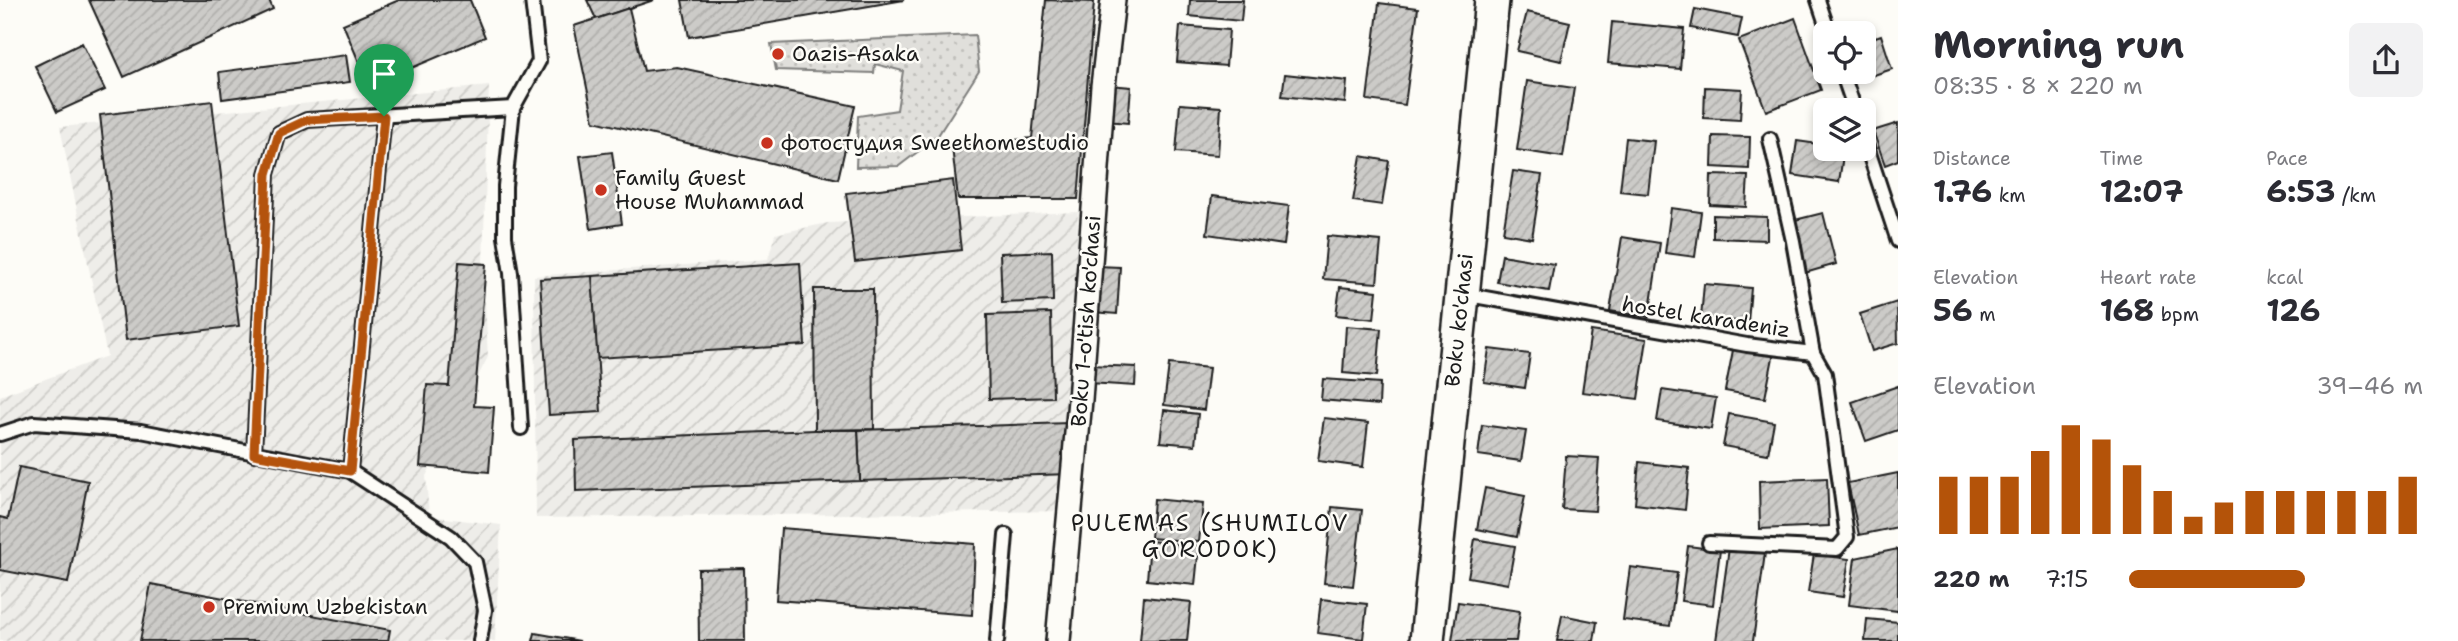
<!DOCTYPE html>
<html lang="en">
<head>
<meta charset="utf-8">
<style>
  :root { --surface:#fff; --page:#f2f2f3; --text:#2b2b33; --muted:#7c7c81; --accent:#b45309 }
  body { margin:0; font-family:"Shantell Sans",sans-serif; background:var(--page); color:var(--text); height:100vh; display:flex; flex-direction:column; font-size:26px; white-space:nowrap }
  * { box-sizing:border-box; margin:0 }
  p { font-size:23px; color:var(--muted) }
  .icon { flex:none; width:38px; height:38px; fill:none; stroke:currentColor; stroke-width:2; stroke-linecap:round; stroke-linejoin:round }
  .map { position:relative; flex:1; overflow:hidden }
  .drawer { display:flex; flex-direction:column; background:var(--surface); width:560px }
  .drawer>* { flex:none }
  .fabs { position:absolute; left:1813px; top:21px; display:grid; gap:14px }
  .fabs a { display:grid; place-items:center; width:63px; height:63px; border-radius:10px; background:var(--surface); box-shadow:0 4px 10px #0003; font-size:35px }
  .pin { position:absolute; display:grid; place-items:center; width:60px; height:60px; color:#fff; margin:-72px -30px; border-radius:50% 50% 50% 0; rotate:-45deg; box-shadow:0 0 7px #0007 }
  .pin .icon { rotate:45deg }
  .round { display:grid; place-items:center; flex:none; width:74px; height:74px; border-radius:10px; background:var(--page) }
  .summary { display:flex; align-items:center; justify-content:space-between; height:119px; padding:0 35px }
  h1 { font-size:38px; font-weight:700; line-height:52px }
  .stats { display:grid; grid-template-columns:repeat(3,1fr); gap:10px; height:119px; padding:7px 35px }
  .stats div { display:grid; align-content:center }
  .stats b { font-size:30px; font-weight:700 }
  .stats small { font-size:19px; font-weight:400 }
  .stats p { font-size:19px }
  .chart { height:196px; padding:14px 35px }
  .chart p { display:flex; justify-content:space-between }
  .chart svg { width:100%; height:126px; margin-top:7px; stroke:var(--accent); stroke-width:6 }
  ul { padding:0 35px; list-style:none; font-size:23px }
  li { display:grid; grid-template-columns:112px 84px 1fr; align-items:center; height:52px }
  li i { height:18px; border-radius:9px; background:var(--accent) }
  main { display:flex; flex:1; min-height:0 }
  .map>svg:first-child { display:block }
</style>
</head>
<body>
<main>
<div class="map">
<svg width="1898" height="641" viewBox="0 0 1898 641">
  <defs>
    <pattern id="industrial-furrows" width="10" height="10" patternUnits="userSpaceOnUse" patternTransform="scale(1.75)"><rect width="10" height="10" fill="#eeede9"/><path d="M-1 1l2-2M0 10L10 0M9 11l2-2" fill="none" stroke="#cccbc7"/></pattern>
    <pattern id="grass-dots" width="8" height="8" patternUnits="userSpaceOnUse" patternTransform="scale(1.75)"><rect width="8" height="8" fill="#e0dfdb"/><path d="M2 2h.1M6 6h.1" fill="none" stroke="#c0bfbb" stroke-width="1.8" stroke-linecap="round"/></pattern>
    <pattern id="building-hatch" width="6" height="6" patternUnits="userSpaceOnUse" patternTransform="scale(1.75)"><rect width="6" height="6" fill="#cccbc8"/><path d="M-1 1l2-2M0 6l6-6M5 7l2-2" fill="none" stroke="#afaeab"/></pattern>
  </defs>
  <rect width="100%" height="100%" fill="#fdfcf7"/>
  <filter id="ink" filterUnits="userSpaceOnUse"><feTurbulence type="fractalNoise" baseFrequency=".0143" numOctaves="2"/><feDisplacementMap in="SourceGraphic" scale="14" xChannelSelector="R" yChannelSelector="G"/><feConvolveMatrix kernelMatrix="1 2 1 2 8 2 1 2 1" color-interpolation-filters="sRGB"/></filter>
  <g filter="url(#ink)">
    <!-- industrial -->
    <g fill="url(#industrial-furrows)">
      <polygon points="489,86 483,261 488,357 426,476 429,516 501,525 495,641 0,641 0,396 107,356 60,127"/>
      <polygon points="1078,212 1069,511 536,518 534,276 768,259 775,234 828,223"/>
    </g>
    <!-- grass -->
    <polygon fill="url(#grass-dots)" stroke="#7e7e7c" stroke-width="2" points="975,35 979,71 937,137 899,166 856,167 858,116 897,110 903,71 875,64 874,73 776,70 771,44"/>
    <!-- building -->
    <g fill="url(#building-hatch)" stroke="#1c1c1c" stroke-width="2">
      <polygon points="89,0 269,0 273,9 124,77"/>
      <polygon points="399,0 470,0 485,37 369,86 343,24"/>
      <polygon points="587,0 654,0 596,19"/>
      <polygon points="682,0 904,0 689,37"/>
      <polygon points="1046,0 1094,2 1078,199 958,199 952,147 1032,138"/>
      <polygon points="1190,0 1243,0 1241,21 1189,16"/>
      <polygon points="1379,3 1418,8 1405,105 1367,100"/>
      <polygon points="629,8 644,71 677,67 855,106 838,179 594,121 574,26"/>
      <polygon points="1695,9 1742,18 1738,37 1691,28"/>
      <polygon points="1527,12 1570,22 1561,61 1517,51"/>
      <polygon points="1795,18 1821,90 1766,111 1739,40"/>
      <polygon points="1612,22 1684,29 1680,69 1608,63"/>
      <polygon points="1180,26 1229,30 1226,66 1177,62"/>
      <polygon points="1881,35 1892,69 1856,81 1853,72 1864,72 1864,41"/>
      <polygon points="82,43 105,90 57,112 35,66"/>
      <polygon points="346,55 350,82 222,99 219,72"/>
      <polygon points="1285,74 1347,81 1345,103 1282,96"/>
      <polygon points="1527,81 1574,88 1563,157 1517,150"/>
      <polygon points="1109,85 1131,87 1128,123 1106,121"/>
      <polygon points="1705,87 1742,89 1740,120 1704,118"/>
      <polygon points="212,101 239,326 126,340 100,115"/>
      <polygon points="1180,104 1221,107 1218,155 1176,152"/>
      <polygon points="1898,123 1898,160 1885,165 1873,131"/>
      <polygon points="1713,136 1750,137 1749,169 1712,167"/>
      <polygon points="1626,138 1654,141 1648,194 1620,191"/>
      <polygon points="1797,141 1825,145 1825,149 1844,149 1839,182 1792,175"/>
      <polygon points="612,152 622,224 591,229 580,156"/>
      <polygon points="1361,156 1389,161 1382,205 1353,201"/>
      <polygon points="1513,171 1542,175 1532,238 1503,233"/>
      <polygon points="1711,175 1748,176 1746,207 1710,205"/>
      <polygon points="953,180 961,250 855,262 846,193"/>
      <polygon points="1212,196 1289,206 1284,245 1207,234"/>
      <polygon points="1671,208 1701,212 1695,257 1665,253"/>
      <polygon points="1823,213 1836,264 1805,273 1791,221"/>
      <polygon points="1713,215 1767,217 1767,240 1713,238"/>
      <polygon points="1327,236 1381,241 1377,283 1323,279"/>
      <polygon points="1622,237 1660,243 1649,317 1610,311"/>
      <polygon points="1052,251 1053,301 1002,303 1000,253"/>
      <polygon points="1502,255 1554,264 1549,291 1497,282"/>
      <polygon points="459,262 486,264 474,406 494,407 489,472 420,466 427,385 449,386"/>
      <polygon points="800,263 805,345 597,358 592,276"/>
      <polygon points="1097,266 1120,267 1117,314 1093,312"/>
      <polygon points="592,276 601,412 549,415 540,279"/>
      <polygon points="1704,284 1751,288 1748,322 1701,318"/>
      <polygon points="1340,287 1377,291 1374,319 1336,315"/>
      <polygon points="814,289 873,289 874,429 815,430"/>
      <polygon points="1897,302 1898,343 1872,351 1860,314"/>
      <polygon points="1051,313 1053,397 989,399 987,315"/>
      <polygon points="1346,326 1381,329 1377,376 1343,373"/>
      <polygon points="1591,331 1647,339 1638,399 1582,392"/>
      <polygon points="1734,345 1774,352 1765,398 1725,391"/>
      <polygon points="1489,349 1530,354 1525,388 1484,382"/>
      <polygon points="1169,364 1209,368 1204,410 1164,405"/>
      <polygon points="1090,365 1136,367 1135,386 1089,383"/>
      <polygon points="1323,379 1380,383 1379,405 1321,400"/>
      <polygon points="1898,386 1898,430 1866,441 1852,402"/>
      <polygon points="1662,390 1716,398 1711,429 1657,421"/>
      <polygon points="1164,410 1198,414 1195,445 1160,442"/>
      <polygon points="1729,414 1774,422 1768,454 1723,446"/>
      <polygon points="1324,418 1368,423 1363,467 1318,461"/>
      <polygon points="1068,423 1070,474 860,481 858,430"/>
      <polygon points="1482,425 1526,431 1521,461 1478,455"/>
      <polygon points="815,430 858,430 860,481 576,491 575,440"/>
      <polygon points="1566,456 1599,458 1595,511 1562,509"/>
      <polygon points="1639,462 1689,468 1685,510 1635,504"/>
      <polygon points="19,467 88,481 68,583 0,570 0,517 8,519"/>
      <polygon points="1898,473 1898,527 1859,535 1848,483"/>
      <polygon points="1827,478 1829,526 1760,529 1759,481"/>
      <polygon points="1485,488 1525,496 1517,537 1477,529"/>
      <polygon points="1154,499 1203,504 1199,542 1151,538"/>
      <polygon points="1332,507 1362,510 1353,586 1324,583"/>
      <polygon points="781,528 975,544 972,615 776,600"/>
      <polygon points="1475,539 1515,546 1508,584 1468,577"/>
      <polygon points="1150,541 1199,546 1195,585 1147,580"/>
      <polygon points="1688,546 1720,550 1713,605 1681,601"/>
      <polygon points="1729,548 1765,553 1753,641 1716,641"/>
      <polygon points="1898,549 1898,611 1849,605 1855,558"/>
      <polygon points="1814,554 1849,559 1843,597 1808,592"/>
      <polygon points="1630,567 1677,573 1670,626 1623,620"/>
      <polygon points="744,568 745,641 699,641 698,569"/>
      <polygon points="151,584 390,630 388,641 140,641"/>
      <polygon points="1144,597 1191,602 1187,641 1140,641"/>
      <polygon points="1321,599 1367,604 1363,639 1317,633"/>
      <polygon points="1458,602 1520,611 1516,641 1452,641"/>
      <polygon points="1562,615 1597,622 1594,641 1557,641"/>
      <polygon points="1867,619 1898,622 1898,641 1865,641"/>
      <polygon points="535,633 580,641 533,641"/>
    </g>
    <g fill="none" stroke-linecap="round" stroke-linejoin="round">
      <!-- lane casing -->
      <g stroke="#1c1c1c" stroke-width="18">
        <g id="lane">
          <polyline points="1818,0 1829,33"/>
          <polyline points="1842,72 1855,110"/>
          <polyline points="1864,138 1898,241"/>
          <polyline points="1463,294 1747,345 1813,353 1793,241 1770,139"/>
          <polyline points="521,428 511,273 505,237 505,186 513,108 539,61 532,0"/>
          <polyline points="0,434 34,423 141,431 350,471 451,537 475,562 485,610 480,641"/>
          <polyline points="254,454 267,174 279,133 307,120 513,108"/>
          <polyline points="350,471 384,116"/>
          <polyline points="1709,543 1837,549 1847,537 1825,374 1813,353"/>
          <polyline points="997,641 1006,535"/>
        </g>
      </g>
      <!-- street casing -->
      <g stroke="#1c1c1c" stroke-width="28">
        <polyline id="street" points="1058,641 1080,400 1103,86 1113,0"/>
      </g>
      <!-- secondary casing -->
      <g stroke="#1c1c1c" stroke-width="38">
        <polyline id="secondary" points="1427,641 1492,0"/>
      </g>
      <!-- lane -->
      <use href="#lane" stroke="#fdfcf7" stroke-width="12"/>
      <!-- street -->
      <use href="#street" stroke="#fdfcf7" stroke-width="23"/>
      <!-- secondary -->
      <use href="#secondary" stroke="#fdfcf7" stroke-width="33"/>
    </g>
  </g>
  <g fill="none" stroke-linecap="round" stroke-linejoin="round" filter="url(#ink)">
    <!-- route casing -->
    <g stroke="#fff" stroke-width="14">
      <polygon id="route" points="384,116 350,471 254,454 267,174 279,133 307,120"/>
    </g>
    <!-- route -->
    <use href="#route" stroke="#b45309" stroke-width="9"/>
  </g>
  <!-- markers -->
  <g fill="#c8321e" stroke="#fdfcf7" stroke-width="2.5">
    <circle cx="778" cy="54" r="7"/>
    <circle cx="767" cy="143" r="7"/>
    <circle cx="601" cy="190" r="7"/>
    <circle cx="209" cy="607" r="7"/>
  </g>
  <g text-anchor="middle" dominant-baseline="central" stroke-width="5" stroke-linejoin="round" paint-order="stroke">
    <!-- poi labels -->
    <g font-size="21" fill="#1c1c1c" stroke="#fdfcf7" text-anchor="start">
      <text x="792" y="54">Oazis-Asaka</text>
      <text x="781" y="143">фотостудия Sweethomestudio</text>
      <text x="615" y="178">Family Guest<tspan x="615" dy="24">House Muhammad</tspan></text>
      <text x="223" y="607">Premium Uzbekistan</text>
    </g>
    <!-- street labels -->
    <g font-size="21" fill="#1c1c1c" stroke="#fdfcf7">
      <text transform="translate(1706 317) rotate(9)">hostel karadeniz</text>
      <text transform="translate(1459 320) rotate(-84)">Boku ko'chasi</text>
      <text transform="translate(1086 321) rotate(-86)">Boku 1-o'tish ko'chasi</text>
    </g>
    <!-- neighbourhood labels -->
    <g font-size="23" letter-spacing="2" fill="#1c1c1c" stroke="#fdfcf7">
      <text x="1210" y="523">PULEMAS (SHUMILOV<tspan x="1210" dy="26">GORODOK)</tspan></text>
    </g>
  </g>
</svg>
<div class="fabs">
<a><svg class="icon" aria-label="locate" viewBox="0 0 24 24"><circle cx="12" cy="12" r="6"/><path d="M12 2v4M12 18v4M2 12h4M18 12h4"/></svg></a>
<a><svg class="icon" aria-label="layers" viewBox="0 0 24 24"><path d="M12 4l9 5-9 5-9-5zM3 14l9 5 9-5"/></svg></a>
</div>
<div class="pin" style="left:384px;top:116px;background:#1e9e55"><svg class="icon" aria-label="arrive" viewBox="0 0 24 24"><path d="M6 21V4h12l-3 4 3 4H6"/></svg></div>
</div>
<section class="drawer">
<div class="summary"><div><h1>Morning run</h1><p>08:35 · 8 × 220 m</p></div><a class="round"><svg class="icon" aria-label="share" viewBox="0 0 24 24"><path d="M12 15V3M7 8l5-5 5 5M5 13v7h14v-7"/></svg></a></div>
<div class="stats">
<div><p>Distance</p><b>1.76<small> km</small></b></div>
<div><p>Time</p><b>12:07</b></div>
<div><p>Pace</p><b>6:53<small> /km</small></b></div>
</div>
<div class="stats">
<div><p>Elevation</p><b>56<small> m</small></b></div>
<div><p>Heart rate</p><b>168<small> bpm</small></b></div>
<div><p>kcal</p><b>126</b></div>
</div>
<div class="chart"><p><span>Elevation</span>39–46 m</p>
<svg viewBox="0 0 160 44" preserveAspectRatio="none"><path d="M5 44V24M15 44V24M25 44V24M35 44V15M45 44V6M55 44V11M65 44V20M75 44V29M85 44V38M95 44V33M105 44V29M115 44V29M125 44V29M135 44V29M145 44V29M155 44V24"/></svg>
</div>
<ul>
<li><b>220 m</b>7:15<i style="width:60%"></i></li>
</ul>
</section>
</main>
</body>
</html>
